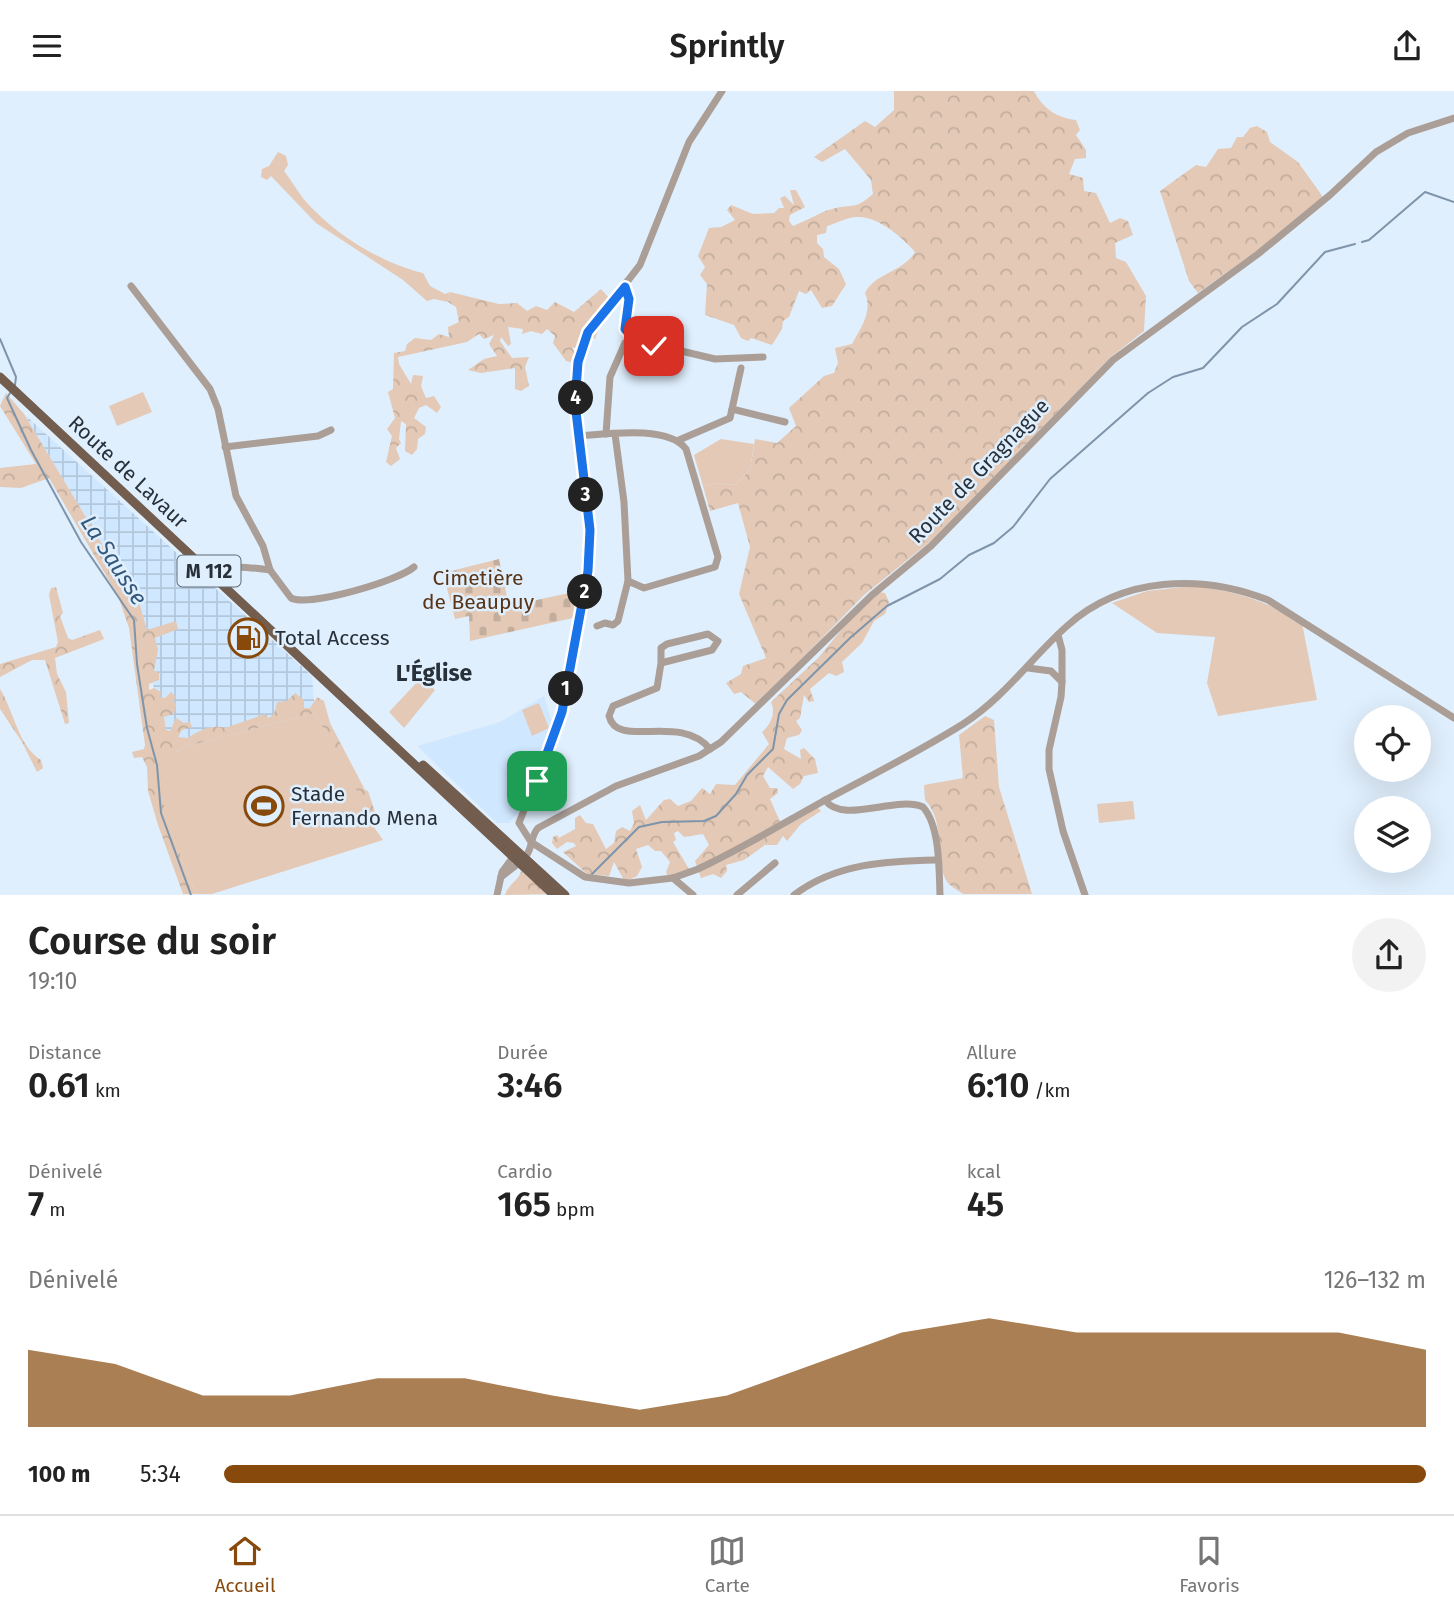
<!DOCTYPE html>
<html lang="fr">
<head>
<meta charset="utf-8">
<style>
  :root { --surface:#fff; --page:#f2f2f2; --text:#222; --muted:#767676; --line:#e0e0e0; --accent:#87490c }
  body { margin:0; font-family:"Fira Sans",sans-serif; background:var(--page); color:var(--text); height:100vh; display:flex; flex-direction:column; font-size:26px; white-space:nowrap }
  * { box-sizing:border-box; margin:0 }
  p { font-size:23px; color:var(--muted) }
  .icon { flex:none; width:38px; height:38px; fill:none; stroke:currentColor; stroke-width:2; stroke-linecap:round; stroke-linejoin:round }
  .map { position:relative; height:804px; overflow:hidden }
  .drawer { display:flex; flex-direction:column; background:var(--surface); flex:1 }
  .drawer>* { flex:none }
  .tools { position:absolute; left:1354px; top:614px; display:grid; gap:14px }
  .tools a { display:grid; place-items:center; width:77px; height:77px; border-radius:50%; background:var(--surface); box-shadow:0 7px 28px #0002; font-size:35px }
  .pin { position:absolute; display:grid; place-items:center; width:60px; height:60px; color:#fff; margin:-30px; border-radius:14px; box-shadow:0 4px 10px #0006 }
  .km { position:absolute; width:35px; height:35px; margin:-18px; border-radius:50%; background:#222; color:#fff; font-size:19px; line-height:35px; text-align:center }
  .round { display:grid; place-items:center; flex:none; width:74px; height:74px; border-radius:37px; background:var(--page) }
  .head { display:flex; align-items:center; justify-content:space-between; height:119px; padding:0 28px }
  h1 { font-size:38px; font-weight:600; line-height:52px }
  .figures { display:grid; grid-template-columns:repeat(3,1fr); gap:10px; height:119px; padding:7px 28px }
  .figures div { display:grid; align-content:center }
  .figures b { font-size:35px; font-weight:600 }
  .figures small { font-size:19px; font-weight:400 }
  .figures p { font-size:19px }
  .chart { height:196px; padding:14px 28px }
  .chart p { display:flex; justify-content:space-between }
  .chart svg { width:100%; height:126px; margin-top:7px; fill:var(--accent); opacity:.7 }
  ul { padding:0 28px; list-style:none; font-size:23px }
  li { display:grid; grid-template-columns:112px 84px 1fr; align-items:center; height:52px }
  li i { height:18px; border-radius:9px; background:var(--accent) }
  header { display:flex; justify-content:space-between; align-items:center; height:91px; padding:0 28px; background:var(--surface); font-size:32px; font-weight:600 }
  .menu { display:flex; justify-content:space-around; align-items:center; height:98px; border-top:2px solid var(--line); background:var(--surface); font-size:19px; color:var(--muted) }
  .menu a { display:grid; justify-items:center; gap:4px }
  .menu .on { color:var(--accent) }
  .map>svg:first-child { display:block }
</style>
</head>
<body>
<header><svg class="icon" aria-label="menu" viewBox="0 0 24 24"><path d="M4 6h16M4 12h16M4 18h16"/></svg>Sprintly<svg class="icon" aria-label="share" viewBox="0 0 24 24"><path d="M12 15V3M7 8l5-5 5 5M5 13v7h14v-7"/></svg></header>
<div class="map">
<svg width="1454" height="804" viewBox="0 0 1454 804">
  <defs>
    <pattern id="industrial-grid" width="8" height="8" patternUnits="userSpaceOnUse" patternTransform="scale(1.75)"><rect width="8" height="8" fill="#d0e8ff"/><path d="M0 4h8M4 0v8" fill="none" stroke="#b3c7db"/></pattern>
    <pattern id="forest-crowns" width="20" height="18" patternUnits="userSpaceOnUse" patternTransform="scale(1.75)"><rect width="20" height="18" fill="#e3c9b6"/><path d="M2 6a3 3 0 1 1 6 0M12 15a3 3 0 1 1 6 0" fill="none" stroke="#c3ad9d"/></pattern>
    <pattern id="cemetery-stones" width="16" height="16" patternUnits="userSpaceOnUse" patternTransform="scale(1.75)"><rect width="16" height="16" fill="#e3c9b6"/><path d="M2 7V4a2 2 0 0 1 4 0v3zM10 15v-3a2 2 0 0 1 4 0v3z" fill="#c3ad9d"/></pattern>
  </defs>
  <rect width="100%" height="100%" fill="#e0effd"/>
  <!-- built -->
  <polygon fill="#d0e8ff" points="544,605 553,635 532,684 525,684 515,694 515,711 521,718 509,732 497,732 417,655 500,631"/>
  <!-- industrial -->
  <polygon fill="url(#industrial-grid)" points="24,323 312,585 315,622 161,662 147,539 135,497 105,458"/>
  <!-- green -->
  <g fill="#e3c9b6">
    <path d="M278,61L286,65L288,74L284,80C292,90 299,103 307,112C336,144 381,172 423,182L430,195L445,203L450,201L448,211L434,208L427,210L403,189L316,132L271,85L267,89L261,86L262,78L269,75Z"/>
    <polygon points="143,301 152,321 117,335 109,315"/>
    <polygon points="721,348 754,353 750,379 735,394 717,392 703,395 694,364"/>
    <path d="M1192,495C1234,499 1266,510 1302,532L1317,609L1218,625L1207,592L1215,546L1157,542L1112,512L1147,500Z"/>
    <polygon points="421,587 435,599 404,637 389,621"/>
    <polygon points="539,612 549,637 532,645 522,619"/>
    <path d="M315,622L363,709L364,722L383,749L212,803H196C180,761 153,709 161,662H174L184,656Z"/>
    <polygon points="1133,710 1135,728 1099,732 1097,713"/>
  </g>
  <!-- forest -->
  <g fill="url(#forest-crowns)">
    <path d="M894,0H1034C1042,17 1057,27 1076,29L1080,39L1076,44L1086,59V67L1075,68L1069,83L1083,87L1084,100L1096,102L1110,132L1120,127L1128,130L1133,144L1115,152L1116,167L1126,171L1146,205L1144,240L1111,266L932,449L864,504L757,614L741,601L734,603L726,592L741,583L743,575L766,567L739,503L750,456L738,412L710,420L703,395L717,392L735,394L750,379L755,348L777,352L796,335L789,317L824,285L834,282L838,272L835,257L852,253C861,237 873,220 865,202C875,182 903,181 915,161C903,147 879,126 859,126C849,125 837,132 827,135L826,142L817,144V152L823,158L824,166L839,178L846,193L832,215L822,217L811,199L806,203L799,200L789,226L783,230L782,238L772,254L751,247L748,250L741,247L734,234L705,224L707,193L700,184L705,176L698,165L709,137L721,136L735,129L727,119L731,114L753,123L774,122L779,117H784L780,107L785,105L794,114L790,99H796L805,116L790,124L789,130L793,135C807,130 823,119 836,117C855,113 856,118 873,103L871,89L845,58L822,71L814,66L865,30L875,36L894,19Z"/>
    <polygon points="1257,35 1267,41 1270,51 1298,71 1323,106 1268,152 1198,202 1189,190 1160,100 1196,74 1206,76 1218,58 1231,57 1237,46 1243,46 1250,37"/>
    <polygon points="601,198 610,208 591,228 600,234 595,248 585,243 578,256 572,257 575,262 575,272 566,270 553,252 555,245 547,238 542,243 531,240 522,243 523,238 508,236 511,253 508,255 501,246 500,250 512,267 529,266 525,276 529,295 521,300 515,298 515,277 481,282 468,279 484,268 497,265 489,253 494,244 484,248 479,243 467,251 398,266 399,273 411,293 413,284 423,285 421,295 426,307 434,305 441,316 437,322 426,314 419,317 414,327 426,336 425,343 418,348 417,358 412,364 405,360 406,333 401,330 399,348 401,352 396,357 400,368 391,375 386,371 392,345 387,338 395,327 388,301 393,298 394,262 405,260 407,253 415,247 431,249 439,243 449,246 448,236 459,231 456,216 448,211 450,201 499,213 517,212 527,220 536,215 547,219 555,211 574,221"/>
    <path d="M6,302L24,323L105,458L135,497L147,539L176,530L178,538L155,547L158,559L154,579L159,582V589L149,593V599L154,597L161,601L160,606L165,607L171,601L176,606L173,610L176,613L174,623L164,626L166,639L170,640L176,627L184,632L190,631L192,636L182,639L178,646L188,647C198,640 212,633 225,637L265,623L269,627L274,623L277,611L287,610L295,602L304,609V617H310L317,606L324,610L330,632L365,699L368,700L375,721L364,722L362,709L315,622L184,656L174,662H162C152,704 181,764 196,803H183L158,734L148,700L147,676L142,666L134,667L132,661L144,658L145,654L129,537L118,505L49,387L21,397L0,396V377L36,373L0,315Z"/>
    <polygon points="56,496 63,522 60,525 68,547 72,549 100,539 104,548 55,567 57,583 66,601 69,632 65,633 45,569 32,569 0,586 0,573 56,556 58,551 49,504 51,497"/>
    <path d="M878,501L885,502L889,511L885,523L874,530L862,552L842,571L844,581L836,585L829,582L810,598L814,610L809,611L804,604L800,627L796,630L802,639L799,644L787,647L784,658L801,668L800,659L804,657L815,668L818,682L804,685L800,693L793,698L768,676L763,685L770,697H777L778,702L770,708L782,735L817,716L821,720L801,733L787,750L783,745L777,754H765L744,769L726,774L727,780L721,787L713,783L701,787L695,770L709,754L703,743L684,746L678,740L674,742L676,749L673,751L689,778L668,786L666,781L670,771L661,760H655L648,754L636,758L642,776L637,785L625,791L614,771L609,785L587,783L563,761L576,755L574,752L567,751L557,758L552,752L553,746L557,744L559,747L575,738V727L580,724L586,732L593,733L606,758L614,752L616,740L622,736L630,740L634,732L632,720L640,714L646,729L664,709L670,708L678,715L691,710L702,697L710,703L716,693L735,694L769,653L762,641C771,633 776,622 771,611L818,567L868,507Z"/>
    <path d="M0,598C14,620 18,655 41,669L43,677L37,681L22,651L0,618Z"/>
    <path d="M985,625L994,629L999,696L1032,803H963C958,799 949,795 946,789C935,768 946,731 925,709L924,694L963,687L959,644Z"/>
    <path d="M521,780L549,803L505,804C508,793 519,790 521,780Z"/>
  </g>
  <!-- cemetery -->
  <polygon fill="url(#cemetery-stones)" points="499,468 509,515 578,500 573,527 470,550 469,525 455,528 443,482"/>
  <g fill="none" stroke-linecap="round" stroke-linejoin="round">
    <!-- stream -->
    <g stroke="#7e94aa" stroke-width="2">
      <polyline points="1362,151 1369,149 1425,101 1454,111"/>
      <polyline points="0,248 16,286 15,294"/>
      <polyline points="10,302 7,307 31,359 81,451 134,529 137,573 147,637 157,674 161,722 191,804"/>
      <polyline points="592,783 639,736 662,731 704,730 716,725 736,703 747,684 773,658 779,623 787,609 850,547 887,515 940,488 969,464 994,452 1013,436 1050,388 1148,302 1173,286 1203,277 1242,236 1277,213 1325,161 1355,153"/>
    </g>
    <!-- minor -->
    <g stroke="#aa9e96" stroke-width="7">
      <path d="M722,0L689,51L640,174L588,241L580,259L575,312L590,439L588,480L562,621L519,732L531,751L585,786L629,792L673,787L698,778C743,757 785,731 829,707C874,683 920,660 963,633C1005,606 1031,567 1067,535C1122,485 1202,483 1268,509L1454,627"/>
      <path d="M131,195L210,298L218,318L236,405L263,455L270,479L291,507C309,516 398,490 414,476"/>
      <path d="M625,196C638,213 614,232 635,249L715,268L763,266"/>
      <polyline points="732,318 785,331"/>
      <polyline points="606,343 610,286 625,252"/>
      <path d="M579,345C607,343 668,334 686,358L718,466L715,476L644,497L628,490L624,411L615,343"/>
      <polyline points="679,349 730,327 741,277"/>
      <polyline points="225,356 318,345 331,339"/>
      <path d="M213,483C229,472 252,477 270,479"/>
      <polyline points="597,535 605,532 613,534 618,530 628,490"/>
      <path d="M661,572V557L667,553L708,543L718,550L712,559L661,572L657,597L613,615L609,625C617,659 680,621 710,658"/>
      <polyline points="1028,577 1051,580 1062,591 1062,559 1058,544"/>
      <polyline points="1062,591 1061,606 1049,659 1049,678 1063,740 1085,804"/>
      <path d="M825,709C843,734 896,704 923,716C940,735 939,778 940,804"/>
      <path d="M526,765C533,756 530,746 538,737L616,695L699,665L721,651L872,504L931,455L1113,269L1258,163L1330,104L1376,61L1408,42L1454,27"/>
      <polyline points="501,786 519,772"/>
      <polyline points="673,787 693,804"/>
      <polyline points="497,804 502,781 513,766"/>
      <polyline points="737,804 775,772"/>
      <path d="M794,804C836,772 887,770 937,769"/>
    </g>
    <!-- major -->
    <g stroke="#725d4f" stroke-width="9">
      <polyline points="0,286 554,804"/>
      <polyline points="423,674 565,804"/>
    </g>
  </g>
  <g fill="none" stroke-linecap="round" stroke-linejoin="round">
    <!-- route casing -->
    <g stroke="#fff" stroke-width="14">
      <polyline id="route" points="537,690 562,621 588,480 590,439 575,312 578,271 588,241 625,196 629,208 625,238 635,249 654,255"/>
    </g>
    <!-- route -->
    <use href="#route" stroke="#1a73e8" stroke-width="9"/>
  </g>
  <!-- icons -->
  <defs>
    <g id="fuel-ring" transform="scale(2.0125)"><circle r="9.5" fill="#e0effd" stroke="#87490c" stroke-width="1.5"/><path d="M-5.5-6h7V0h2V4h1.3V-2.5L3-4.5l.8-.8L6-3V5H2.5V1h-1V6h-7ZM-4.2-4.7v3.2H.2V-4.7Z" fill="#87490c"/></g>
    <g id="stadium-ring" transform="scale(2.0125)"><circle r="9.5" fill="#e0effd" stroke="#87490c" stroke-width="1.5"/><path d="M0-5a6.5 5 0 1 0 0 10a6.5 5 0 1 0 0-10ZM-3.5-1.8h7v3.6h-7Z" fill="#87490c"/></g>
  </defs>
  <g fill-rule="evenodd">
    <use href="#fuel-ring" x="248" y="547"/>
    <use href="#stadium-ring" x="264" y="715"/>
  </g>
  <g text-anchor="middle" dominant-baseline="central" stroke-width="5" stroke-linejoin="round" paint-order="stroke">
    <!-- shield labels -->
    <rect fill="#e0effd" stroke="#5f6a74" stroke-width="2" x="177.5" y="464.5" width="63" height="31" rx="5"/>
    <g font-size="19" font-weight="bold" fill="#28313a">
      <text x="209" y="480">M 112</text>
    </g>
    <!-- street labels -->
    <g font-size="21" fill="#28313a" stroke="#e0effd">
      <text transform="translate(979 380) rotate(-46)">Route de Gragnague</text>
      <text transform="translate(128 381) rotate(43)">Route de Lavaur</text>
    </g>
    <!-- park labels -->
    <g font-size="21" fill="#5a3415" stroke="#e0effd">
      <text x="478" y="487">Cimetière<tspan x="478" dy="24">de Beaupuy</tspan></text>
    </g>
    <!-- poi labels -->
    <g font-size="21" fill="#28313a" stroke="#e0effd" text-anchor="start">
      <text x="275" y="547">Total Access</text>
      <text x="291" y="703">Stade<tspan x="291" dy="24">Fernando Mena</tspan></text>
    </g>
    <!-- water labels -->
    <g font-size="23" font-style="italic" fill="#33587a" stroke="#e0effd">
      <text transform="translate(114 469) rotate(57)">La Sausse</text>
    </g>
    <!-- neighbourhood labels -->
    <g font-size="23" font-weight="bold" fill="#28313a" stroke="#e0effd">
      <text x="434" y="582">L'Église</text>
    </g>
  </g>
</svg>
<div class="tools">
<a><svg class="icon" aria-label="locate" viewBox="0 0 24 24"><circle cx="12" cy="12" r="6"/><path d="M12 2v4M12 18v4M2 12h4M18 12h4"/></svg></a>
<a><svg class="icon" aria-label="layers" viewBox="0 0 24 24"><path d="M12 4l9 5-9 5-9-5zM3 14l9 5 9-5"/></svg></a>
</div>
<div class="pin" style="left:537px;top:690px;background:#1e9e55"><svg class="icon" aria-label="arrive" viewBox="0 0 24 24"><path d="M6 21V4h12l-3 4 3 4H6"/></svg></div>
<div class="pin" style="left:654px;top:255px;background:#d93025"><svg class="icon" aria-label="check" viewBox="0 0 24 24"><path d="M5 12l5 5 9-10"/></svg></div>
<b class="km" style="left:566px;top:598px">1</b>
<b class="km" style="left:585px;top:501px">2</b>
<b class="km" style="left:586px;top:404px">3</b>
<b class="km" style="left:576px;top:307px">4</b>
</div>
<section class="drawer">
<div class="head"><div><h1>Course du soir</h1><p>19:10</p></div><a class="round"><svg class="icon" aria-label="share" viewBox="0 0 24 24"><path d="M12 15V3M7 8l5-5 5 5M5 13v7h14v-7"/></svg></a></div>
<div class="figures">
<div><p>Distance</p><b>0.61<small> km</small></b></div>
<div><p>Durée</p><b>3:46</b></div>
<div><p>Allure</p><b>6:10<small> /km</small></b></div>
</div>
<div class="figures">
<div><p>Dénivelé</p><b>7<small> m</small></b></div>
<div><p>Cardio</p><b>165<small> bpm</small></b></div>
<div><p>kcal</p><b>45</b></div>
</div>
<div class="chart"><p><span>Dénivelé</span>126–132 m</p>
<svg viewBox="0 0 160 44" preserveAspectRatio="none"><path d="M0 44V17L10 22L20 33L30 33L40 27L50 27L60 33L70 38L80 33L90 22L100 11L110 6L120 11L130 11L140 11L150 11L160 17V44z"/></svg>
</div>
<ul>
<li><b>100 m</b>5:34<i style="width:100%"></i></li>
</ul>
</section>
<nav class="menu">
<a class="on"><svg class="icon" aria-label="home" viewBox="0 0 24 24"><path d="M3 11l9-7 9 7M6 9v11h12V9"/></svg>Accueil</a>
<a><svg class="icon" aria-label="map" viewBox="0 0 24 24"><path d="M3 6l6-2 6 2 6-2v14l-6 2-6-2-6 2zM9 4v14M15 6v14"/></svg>Carte</a>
<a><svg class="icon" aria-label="saved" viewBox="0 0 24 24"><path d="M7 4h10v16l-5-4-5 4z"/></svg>Favoris</a>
</nav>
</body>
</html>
